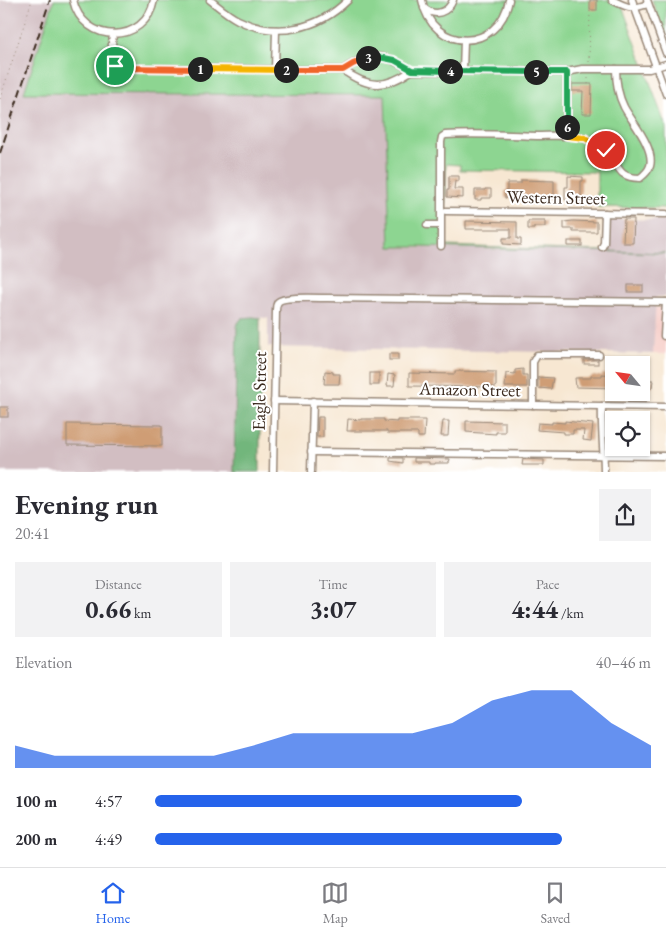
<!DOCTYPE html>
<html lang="en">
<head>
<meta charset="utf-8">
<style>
  :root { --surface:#fff; --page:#f2f2f3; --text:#2b2b33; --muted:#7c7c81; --line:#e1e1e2; --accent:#2563eb }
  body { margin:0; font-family:"EB Garamond",serif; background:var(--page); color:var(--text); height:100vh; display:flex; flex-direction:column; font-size:19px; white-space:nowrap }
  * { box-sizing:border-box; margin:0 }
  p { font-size:16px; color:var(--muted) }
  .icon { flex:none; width:28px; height:28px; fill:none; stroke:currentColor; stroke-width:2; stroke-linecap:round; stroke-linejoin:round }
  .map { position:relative; height:472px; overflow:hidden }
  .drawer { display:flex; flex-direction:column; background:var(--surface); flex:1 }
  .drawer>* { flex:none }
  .needle { width:32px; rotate:299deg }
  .buttons { position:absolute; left:605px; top:356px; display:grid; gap:10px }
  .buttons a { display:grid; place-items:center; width:45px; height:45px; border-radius:0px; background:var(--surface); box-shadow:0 1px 4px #0004; font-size:25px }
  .pin { position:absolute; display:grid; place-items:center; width:42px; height:42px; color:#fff; margin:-21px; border:2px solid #fff; border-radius:50%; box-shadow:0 1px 5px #0007 }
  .km { position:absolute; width:25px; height:25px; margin:-12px; border-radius:50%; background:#222; color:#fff; font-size:14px; line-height:25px; text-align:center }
  .round { display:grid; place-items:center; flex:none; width:52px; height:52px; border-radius:0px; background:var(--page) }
  .head { display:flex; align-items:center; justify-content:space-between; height:85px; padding:0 15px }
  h1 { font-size:28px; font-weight:700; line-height:38px }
  .figures { display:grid; grid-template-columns:repeat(3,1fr); gap:8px; height:85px; padding:5px 15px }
  .figures div { display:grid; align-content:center; border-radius:0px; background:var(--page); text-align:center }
  .figures b { font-size:25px; font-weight:700 }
  .figures small { font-size:14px; font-weight:400 }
  .figures p { font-size:14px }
  .chart { height:140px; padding:10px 15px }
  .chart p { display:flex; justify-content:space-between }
  .chart svg { width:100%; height:90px; margin-top:5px; fill:var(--accent); opacity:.7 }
  ul { padding:0 15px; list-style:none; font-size:16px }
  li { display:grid; grid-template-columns:80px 60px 1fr; align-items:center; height:38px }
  li i { height:12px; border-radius:6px; background:var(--accent) }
  .tab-bar { display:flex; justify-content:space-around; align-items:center; height:70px; border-top:1px solid var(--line); background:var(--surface); font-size:14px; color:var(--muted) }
  .tab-bar a { display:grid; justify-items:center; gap:2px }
  .tab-bar .active { color:var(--accent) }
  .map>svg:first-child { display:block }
</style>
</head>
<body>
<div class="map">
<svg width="666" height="472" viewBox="0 0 666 472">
  <rect width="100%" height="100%" fill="#fff"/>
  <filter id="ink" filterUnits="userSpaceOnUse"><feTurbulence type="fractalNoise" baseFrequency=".02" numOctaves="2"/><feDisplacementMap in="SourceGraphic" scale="10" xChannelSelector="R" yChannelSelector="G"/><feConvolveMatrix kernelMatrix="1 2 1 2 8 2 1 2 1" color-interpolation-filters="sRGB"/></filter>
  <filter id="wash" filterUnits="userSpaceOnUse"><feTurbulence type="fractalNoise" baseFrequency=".0096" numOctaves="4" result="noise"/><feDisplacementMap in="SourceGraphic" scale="20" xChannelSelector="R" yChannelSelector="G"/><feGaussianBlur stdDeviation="1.12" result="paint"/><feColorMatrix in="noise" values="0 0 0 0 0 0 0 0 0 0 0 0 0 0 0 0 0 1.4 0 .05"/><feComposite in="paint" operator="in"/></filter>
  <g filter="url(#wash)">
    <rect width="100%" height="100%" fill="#f7e7d2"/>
    <!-- built -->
    <polygon fill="#f7d0cb" points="666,306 666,354 653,354 655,308"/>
    <!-- industrial -->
    <polygon fill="#d2bec2" points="0,0 54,0 24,93 385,95 390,247 606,252 609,219 666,220 666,297 656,297 653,354 268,347 268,318 253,317 237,324 234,472 0,472"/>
    <!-- green -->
    <g fill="#8dd591" stroke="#648058">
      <polygon points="54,0 620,0 666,127 666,208 597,207 597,172 460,170 460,165 446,164 445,246 666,253 419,247 390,247 385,95 24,93"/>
      <polygon points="652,0 666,0 666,40"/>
    </g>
    <!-- forest -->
    <polygon fill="#72b67b" stroke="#56704c" points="253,317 260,318 260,472 234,472 237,324 242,318"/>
    <g id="blocks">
      <!-- building -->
      <g fill="#cf9d74">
        <rect x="590" y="0" width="7" height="10"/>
        <polygon points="572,84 592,84 591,114 582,114 583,91 572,91"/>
        <polygon points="449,176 459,176 459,181 455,181 454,189 463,189 463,198 447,197 447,190 449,190"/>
        <polygon points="568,176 583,177 583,181 581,181 581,201 567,202 567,200 565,200 565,187 568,187"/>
        <polygon points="521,180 554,181 554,199 505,198 505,191 507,191 507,183 521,183"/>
        <polygon points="485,189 491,189 491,198 481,198 481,200 475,200 475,190 485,190"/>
        <polygon points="624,219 634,219 633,243 623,243"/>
        <polygon points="466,221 517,222 517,239 521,239 521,245 503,244 503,238 511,238 511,229 466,229"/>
        <polygon points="528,221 545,221 545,227 534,227 534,229 528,229"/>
        <polygon points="573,221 597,222 597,232 573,232 573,229 564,229 564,222"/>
        <rect x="568" y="241" width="14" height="5"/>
        <rect x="628" y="285" width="15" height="7"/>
        <rect x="389" y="354" width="9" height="6"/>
        <rect x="584" y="360" width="14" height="4"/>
        <polygon points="523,369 523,375 527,375 527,387 505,387 506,373 515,374 515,370"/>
        <polygon points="325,371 333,372 333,374 340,374 339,384 324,384"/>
        <polygon points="455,371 496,372 496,387 409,386 409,373 455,374"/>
        <rect x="370" y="373" width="9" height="12"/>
        <polygon points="388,374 395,375 394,386 387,386"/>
        <polygon points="602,374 614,375 614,388 576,387 575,378 591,378 591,376 602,376"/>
        <polygon points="538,377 553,378 551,389 538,388"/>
        <polygon points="641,380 653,380 652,388 641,388"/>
        <rect x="0" y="407" width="8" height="10"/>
        <polygon points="318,417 323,417 323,437 317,437"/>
        <polygon points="348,419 361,420 361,419 384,419 384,421 397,422 397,420 425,420 424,437 418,437 418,433 387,433 387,431 347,431"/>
        <polygon points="443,421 449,421 448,436 441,436"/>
        <polygon points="466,421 505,422 505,432 496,432 496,434 466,432"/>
        <polygon points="565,421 593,424 591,441 583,440 584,430 573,430 573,434 564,434 564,432 537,430 538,423 552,424 552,422 565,423"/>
        <polygon points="67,424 162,425 162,446 67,445"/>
        <polygon points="390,458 403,458 403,463 390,461"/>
        <polygon points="414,458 450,459 449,463 435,463 435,464 429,464 429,462 414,462"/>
        <polygon points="523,459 544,460 544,465 522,465"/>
      </g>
    </g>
  </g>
  <g filter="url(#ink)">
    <use href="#blocks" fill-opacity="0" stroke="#998878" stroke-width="1"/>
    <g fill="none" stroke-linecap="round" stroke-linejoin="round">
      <!-- minor casing -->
      <g stroke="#998878" stroke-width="9">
        <g id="minor">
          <path d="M73,0C83,45 146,45 154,0"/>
          <path d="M210,0C219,7 228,15 238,20C276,39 319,29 348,0"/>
          <path d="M422,0C432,53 499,53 509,0"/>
          <path d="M612,0C629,8 630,10 648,4"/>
          <polyline points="632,0 666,94"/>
          <polyline points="647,0 666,53"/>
          <path d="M424,8C435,17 448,13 453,0"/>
          <path d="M113,34C112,46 108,62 120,68L343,70C369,52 386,52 411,71L567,72L582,69H649L666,64"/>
          <polyline points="275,70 276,30"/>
          <path d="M343,70C369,89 386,88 411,71"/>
          <polyline points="463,71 464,40"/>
          <polyline points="567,136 567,72"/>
          <polyline points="446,211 666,214"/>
          <polyline points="427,225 440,225"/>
          <path d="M441,246V142L442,137L445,135C475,133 507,135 537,136C551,136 574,134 587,139C594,142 602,146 607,151C620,165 616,178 640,178C644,175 648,172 650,166C655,148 632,122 624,107C618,95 616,82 616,69"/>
          <polyline points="602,247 604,243 605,213"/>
          <polyline points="664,336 666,302"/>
          <polyline points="274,401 666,407"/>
          <polyline points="533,405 533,362 537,355 599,355"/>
          <path d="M602,406C601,428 604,450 604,472"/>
          <polyline points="311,452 666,456"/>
          <path d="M273,472L276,310C276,307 276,305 278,302C283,296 318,298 327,298L666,302"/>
          <polyline points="311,472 313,401"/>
        </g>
      </g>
      <!-- path -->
      <g stroke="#998878" stroke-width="1" stroke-dasharray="1 4" stroke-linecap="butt">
        <polyline points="589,62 590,10"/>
        <polyline points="588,84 588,75"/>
        <polyline points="0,99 32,0"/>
      </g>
      <!-- minor -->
      <use href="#minor" stroke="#fff" stroke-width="6"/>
      <!-- rail -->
      <polyline stroke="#3b2a1e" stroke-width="2" stroke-dasharray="8 4" stroke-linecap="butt" points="0,153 50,0"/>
    </g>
  </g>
  <g fill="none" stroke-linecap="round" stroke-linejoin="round" filter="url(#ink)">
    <!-- split-1 casing -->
    <g stroke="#fff" stroke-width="10">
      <polyline id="split-1" points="115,66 120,68 200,69"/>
    </g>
    <!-- split-2 casing -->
    <g stroke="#fff" stroke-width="10">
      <polyline id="split-2" points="200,69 286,70"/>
    </g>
    <!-- split-3 casing -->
    <g stroke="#fff" stroke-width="10">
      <polyline id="split-3" points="286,70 343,70 353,64 368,58"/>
    </g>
    <!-- split-4 casing -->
    <g stroke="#fff" stroke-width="10">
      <polyline id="split-4" points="368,58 372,57 384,58 394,60 412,70 450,71"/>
    </g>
    <!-- split-5 casing -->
    <g stroke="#fff" stroke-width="10">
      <polyline id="split-5" points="450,71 536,72"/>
    </g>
    <!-- split-6 casing -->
    <g stroke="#fff" stroke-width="10">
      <polyline id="split-6" points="536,72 567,72 567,127"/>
    </g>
    <!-- split-7 casing -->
    <g stroke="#fff" stroke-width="10">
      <polyline id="split-7" points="567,127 567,136 585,138 606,150"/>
    </g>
    <!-- split-1 -->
    <use href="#split-1" stroke="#f0652b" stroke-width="6"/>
    <!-- split-2 -->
    <use href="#split-2" stroke="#f5b400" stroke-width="6"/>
    <!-- split-3 -->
    <use href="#split-3" stroke="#f0652b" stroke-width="6"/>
    <!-- split-4 -->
    <use href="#split-4" stroke="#22a559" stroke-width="6"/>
    <!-- split-5 -->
    <use href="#split-5" stroke="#22a559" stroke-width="6"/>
    <!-- split-6 -->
    <use href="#split-6" stroke="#22a559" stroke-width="6"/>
    <!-- split-7 -->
    <use href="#split-7" stroke="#f5b400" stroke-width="6"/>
  </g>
  <g text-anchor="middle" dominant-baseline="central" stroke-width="4" stroke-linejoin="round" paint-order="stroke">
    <!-- street labels -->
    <g font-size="18" fill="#3b2a1e" stroke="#fff">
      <text transform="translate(556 197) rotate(1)">Western Street</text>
      <text transform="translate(470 389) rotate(1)">Amazon Street</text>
      <text transform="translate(259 391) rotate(-89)">Eagle Street</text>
    </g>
  </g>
</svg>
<div class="buttons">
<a><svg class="needle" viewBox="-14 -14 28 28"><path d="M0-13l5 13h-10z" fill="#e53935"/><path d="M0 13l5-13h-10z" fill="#7c7c81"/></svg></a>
<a><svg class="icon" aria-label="locate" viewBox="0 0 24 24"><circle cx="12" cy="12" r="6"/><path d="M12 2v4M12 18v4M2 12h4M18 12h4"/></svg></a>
</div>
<div class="pin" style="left:115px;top:66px;background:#1e9e55"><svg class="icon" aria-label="arrive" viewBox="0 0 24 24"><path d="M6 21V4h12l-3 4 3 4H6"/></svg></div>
<div class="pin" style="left:606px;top:150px;background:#d93025"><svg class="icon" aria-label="check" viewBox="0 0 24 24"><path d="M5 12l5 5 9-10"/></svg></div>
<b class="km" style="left:200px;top:69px">1</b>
<b class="km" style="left:286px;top:70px">2</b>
<b class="km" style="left:368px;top:58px">3</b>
<b class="km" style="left:450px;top:71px">4</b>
<b class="km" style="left:536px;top:72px">5</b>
<b class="km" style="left:567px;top:127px">6</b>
</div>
<section class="drawer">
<div class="head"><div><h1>Evening run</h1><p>20:41</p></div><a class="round"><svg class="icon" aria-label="share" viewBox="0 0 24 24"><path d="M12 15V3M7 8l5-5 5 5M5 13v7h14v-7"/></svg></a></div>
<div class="figures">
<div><p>Distance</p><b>0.66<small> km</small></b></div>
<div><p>Time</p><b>3:07</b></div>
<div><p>Pace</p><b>4:44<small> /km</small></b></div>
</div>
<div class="chart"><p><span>Elevation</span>40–46 m</p>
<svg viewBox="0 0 160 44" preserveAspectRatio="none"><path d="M0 44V33L10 38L20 38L30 38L40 38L50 38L60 33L70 27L80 27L90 27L100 27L110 22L120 11L130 6L140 6L150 22L160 33V44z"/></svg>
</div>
<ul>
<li><b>100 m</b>4:57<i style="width:74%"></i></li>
<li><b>200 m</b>4:49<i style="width:82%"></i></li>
</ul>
</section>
<nav class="tab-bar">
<a class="active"><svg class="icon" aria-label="home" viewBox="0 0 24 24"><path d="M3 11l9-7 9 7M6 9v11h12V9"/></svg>Home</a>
<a><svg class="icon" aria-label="map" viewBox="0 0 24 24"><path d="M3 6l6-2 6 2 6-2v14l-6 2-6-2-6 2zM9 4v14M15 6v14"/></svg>Map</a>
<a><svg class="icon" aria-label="saved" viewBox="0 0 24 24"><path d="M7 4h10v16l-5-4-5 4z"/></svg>Saved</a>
</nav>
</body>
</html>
